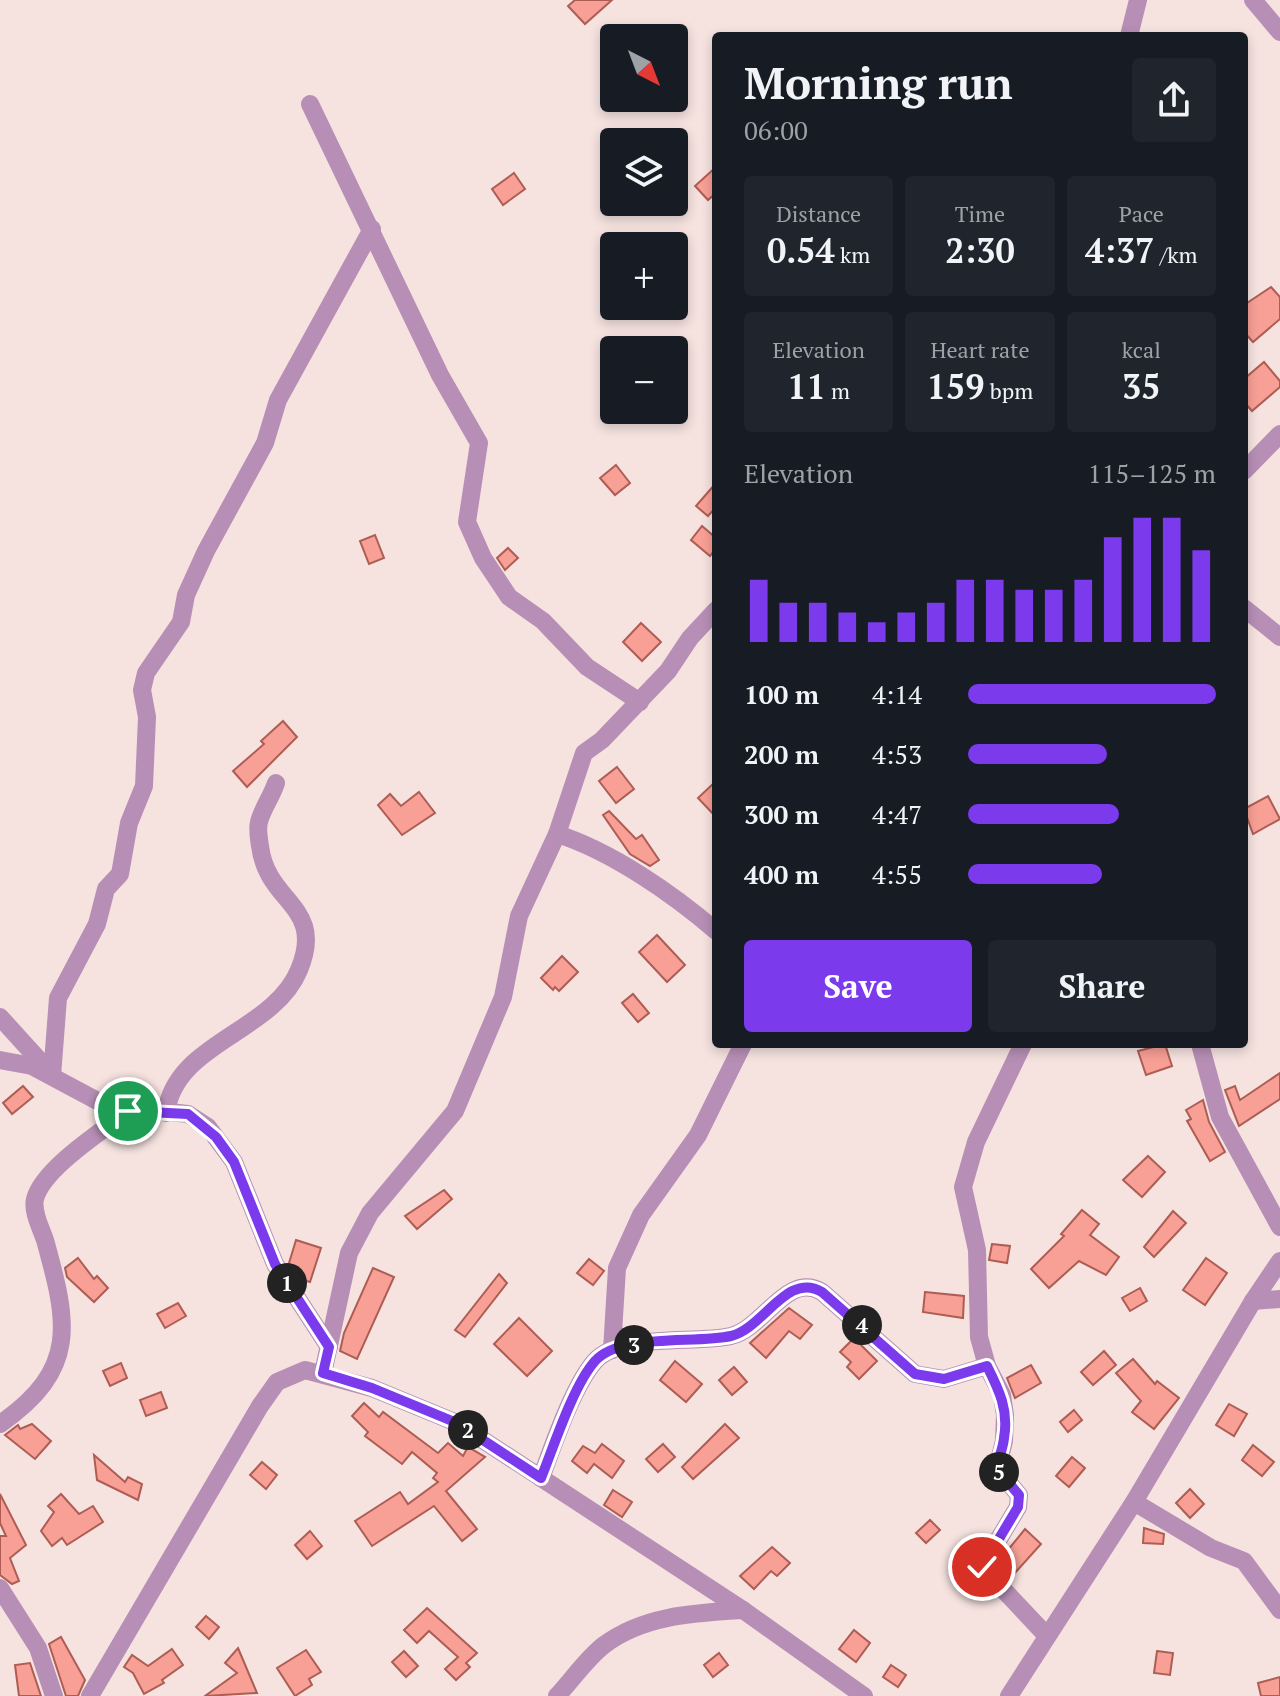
<!DOCTYPE html>
<html lang="en">
<head>
<meta charset="utf-8">
<style>
  :root { --surface:#171b24; --page:#20242c; --text:#f1f3f6; --muted:#9ea1a6; --accent:#7c3aed }
  body { margin:0; font-family:"PT Serif",serif; background:var(--page); color:var(--text); height:100vh; display:flex; flex-direction:column; font-size:30px; white-space:nowrap }
  * { box-sizing:border-box; margin:0 }
  p { font-size:26px; color:var(--muted) }
  .icon { flex:none; width:44px; height:44px; fill:none; stroke:currentColor; stroke-width:2; stroke-linecap:round; stroke-linejoin:round }
  .map { position:relative; flex:1; overflow:hidden }
  .panel { position:absolute; left:712px; top:32px; width:536px; height:1016px; display:flex; flex-direction:column; background:var(--surface); border-radius:8px; box-shadow:0 4px 12px #0003 }
  .panel>* { flex:none }
  .needle { width:52px; rotate:138deg }
  .tools { position:absolute; left:600px; top:24px; display:grid; gap:16px }
  .tools a { display:grid; place-items:center; width:88px; height:88px; border-radius:8px; background:var(--surface); box-shadow:0 4px 12px #0003; font-size:40px }
  .pin { position:absolute; display:grid; place-items:center; width:68px; height:68px; color:#fff; margin:-34px; border:4px solid #fff; border-radius:50%; box-shadow:0 2px 8px #0007 }
  .km { position:absolute; width:40px; height:40px; margin:-20px; border-radius:50%; background:#222; color:#fff; font-size:22px; line-height:40px; text-align:center }
  .round { display:grid; place-items:center; flex:none; width:84px; height:84px; border-radius:8px; background:var(--page) }
  .summary { display:flex; align-items:center; justify-content:space-between; height:136px; padding:0 32px }
  h1 { font-size:44px; font-weight:700; line-height:60px }
  .metrics { display:grid; grid-template-columns:repeat(3,1fr); gap:12px; height:136px; padding:8px 32px }
  .metrics div { display:grid; align-content:center; border-radius:8px; background:var(--page); text-align:center }
  .metrics b { font-size:34px; font-weight:700 }
  .metrics small { font-size:22px; font-weight:400 }
  .metrics p { font-size:22px }
  .chart { height:224px; padding:16px 32px }
  .chart p { display:flex; justify-content:space-between }
  .chart svg { width:100%; height:144px; margin-top:8px; stroke:var(--accent); stroke-width:6 }
  .action { display:flex; gap:16px; margin-top:auto; padding:16px 32px }
  .action a { flex:1; height:92px; border-radius:8px; background:var(--accent); color:#fff; font-size:32px; font-weight:700; line-height:92px; text-align:center }
  .action a+a { background:var(--page); color:var(--text) }
  ul { padding:0 32px; list-style:none; font-size:26px }
  li { display:grid; grid-template-columns:128px 96px 1fr; align-items:center; height:60px }
  li i { height:20px; border-radius:10px; background:var(--accent) }
  .map>svg:first-child { display:block }
</style>
</head>
<body>
<div class="map">
<svg width="1280" height="1696" viewBox="0 0 1280 1696">
  <rect width="100%" height="100%" fill="#f6e3e0"/>
  <!-- building -->
  <g fill="#f8a095" stroke="#ae5d54" stroke-width="2">
    <polygon points="575,0 612,0 585,24 568,6"/>
    <polygon points="716,167 716,193 708,200 695,186"/>
    <polygon points="514,173 525,189 503,205 492,189"/>
    <polygon points="1271,287 1280,297 1280,319 1253,342 1244,332 1244,305"/>
    <polygon points="1264,362 1280,381 1280,387 1252,411 1244,402 1244,379"/>
    <polygon points="616,465 630,483 615,495 600,478"/>
    <polygon points="716,483 716,507 708,516 696,506"/>
    <polygon points="702,526 716,538 716,548 710,556 691,540"/>
    <polygon points="375,535 384,558 369,564 360,541"/>
    <polygon points="508,548 518,558 505,570 497,558"/>
    <polygon points="641,623 661,642 642,661 623,642"/>
    <polygon points="283,721 297,737 247,787 233,771 264,744 261,741"/>
    <polygon points="617,767 634,789 616,803 599,781"/>
    <polygon points="716,781 716,817 698,798"/>
    <polygon points="419,792 435,813 402,835 378,805 390,794 401,806"/>
    <polygon points="1268,796 1280,819 1253,834 1244,809"/>
    <polygon points="609,811 636,839 642,835 659,860 650,866 630,854 603,815"/>
    <polygon points="657,935 685,965 667,982 639,952"/>
    <polygon points="562,956 578,972 559,991 555,987 553,990 541,978"/>
    <polygon points="633,994 649,1013 638,1022 622,1003"/>
    <polygon points="1165,1044 1172,1066 1146,1075 1138,1051"/>
    <polygon points="1280,1073 1280,1099 1239,1126 1225,1090 1235,1086 1240,1100"/>
    <polygon points="23,1086 33,1097 12,1114 3,1103"/>
    <polygon points="1203,1100 1209,1122 1225,1152 1210,1161 1187,1121 1191,1119 1186,1110"/>
    <polygon points="1148,1156 1165,1172 1142,1197 1123,1180"/>
    <polygon points="444,1190 452,1199 417,1229 405,1216"/>
    <polygon points="1082,1210 1099,1224 1090,1235 1119,1257 1106,1275 1079,1261 1049,1288 1031,1269 1064,1236 1061,1234"/>
    <polygon points="1173,1211 1186,1223 1154,1257 1144,1247"/>
    <polygon points="296,1240 321,1248 310,1282 299,1279 289,1263"/>
    <polygon points="992,1244 1010,1246 1007,1263 989,1260"/>
    <polygon points="78,1258 94,1279 97,1276 108,1288 94,1302 67,1277 65,1268"/>
    <polygon points="1206,1258 1227,1273 1205,1305 1183,1290"/>
    <polygon points="589,1259 604,1271 593,1285 577,1273"/>
    <polygon points="373,1268 394,1277 357,1359 340,1351 344,1333"/>
    <polygon points="499,1274 507,1283 465,1337 455,1330"/>
    <polygon points="1140,1288 1147,1301 1130,1311 1122,1298"/>
    <polygon points="925,1292 964,1296 963,1318 923,1312"/>
    <polygon points="178,1303 186,1316 165,1328 157,1314"/>
    <polygon points="789,1308 812,1325 800,1339 789,1331 766,1358 750,1343"/>
    <polygon points="519,1318 552,1351 527,1376 494,1344"/>
    <polygon points="854,1338 877,1361 859,1379 847,1367 851,1362 840,1352"/>
    <polygon points="1104,1351 1116,1365 1093,1385 1081,1372"/>
    <polygon points="1133,1359 1155,1384 1157,1381 1179,1398 1154,1429 1132,1412 1141,1401 1116,1373"/>
    <polygon points="675,1361 702,1384 686,1402 660,1380"/>
    <polygon points="121,1363 127,1378 110,1386 103,1371"/>
    <polygon points="1031,1365 1041,1383 1015,1398 1007,1378"/>
    <polygon points="734,1367 747,1382 732,1395 719,1380"/>
    <polygon points="161,1392 167,1408 146,1416 140,1400"/>
    <polygon points="364,1403 379,1417 383,1412 438,1453 448,1443 463,1456 468,1447 485,1457 446,1491 477,1529 462,1541 434,1506 372,1546 355,1521 400,1492 408,1504 438,1482 433,1478 437,1473 412,1452 402,1464 365,1436 368,1432 352,1416"/>
    <polygon points="1229,1404 1247,1414 1234,1436 1216,1425"/>
    <polygon points="1074,1410 1082,1420 1068,1432 1060,1422"/>
    <polygon points="32,1424 51,1441 35,1459 5,1435 18,1425 20,1429"/>
    <polygon points="725,1424 739,1438 693,1479 682,1467"/>
    <polygon points="602,1444 624,1461 612,1478 594,1464 587,1473 572,1461 583,1446 595,1453"/>
    <polygon points="663,1444 675,1457 658,1472 646,1459"/>
    <polygon points="1253,1445 1274,1462 1262,1476 1242,1460"/>
    <polygon points="94,1455 125,1482 128,1477 142,1484 138,1500 97,1480"/>
    <polygon points="1072,1457 1085,1468 1069,1487 1056,1476"/>
    <polygon points="262,1462 277,1475 266,1489 250,1475"/>
    <polygon points="1190,1489 1204,1504 1190,1518 1176,1503"/>
    <polygon points="613,1490 632,1502 622,1517 604,1505"/>
    <polygon points="0,1494 26,1545 10,1558 19,1581 12,1584 0,1575 0,1536 6,1536 0,1523"/>
    <polygon points="61,1494 79,1514 93,1506 103,1522 67,1545 62,1538 52,1546 41,1531 54,1512 48,1506"/>
    <polygon points="930,1520 940,1530 926,1543 916,1533"/>
    <polygon points="1144,1528 1164,1534 1163,1544 1143,1543"/>
    <polygon points="1025,1529 1041,1544 1014,1574 999,1561"/>
    <polygon points="310,1531 322,1546 307,1559 295,1545"/>
    <polygon points="772,1547 790,1563 777,1576 771,1571 754,1589 740,1576"/>
    <polygon points="427,1608 477,1653 466,1663 470,1667 456,1680 445,1669 458,1657 429,1631 417,1643 404,1630"/>
    <polygon points="206,1616 219,1627 209,1639 196,1627"/>
    <polygon points="854,1630 870,1643 856,1662 839,1649"/>
    <polygon points="61,1637 85,1680 78,1696 66,1696 49,1644"/>
    <polygon points="238,1648 257,1693 205,1696 237,1673 225,1663"/>
    <polygon points="172,1649 183,1665 162,1680 164,1683 144,1694 133,1673 124,1667 132,1655 148,1666"/>
    <polygon points="306,1650 321,1672 309,1679 312,1685 295,1696 277,1668"/>
    <polygon points="404,1651 418,1666 406,1677 392,1662"/>
    <polygon points="1157,1651 1173,1653 1170,1675 1154,1673"/>
    <polygon points="719,1653 728,1665 713,1677 704,1665"/>
    <polygon points="30,1663 41,1696 19,1696 15,1665"/>
    <polygon points="891,1665 906,1675 898,1687 883,1677"/>
    <polygon points="1280,1677 1280,1696 1261,1696 1258,1683"/>
  </g>
  <g fill="none" stroke-linecap="round" stroke-linejoin="round">
    <!-- minor -->
    <g stroke="#b78fb6" stroke-width="18">
      <polyline points="1253,0 1280,32"/>
      <polyline points="1129,36 1138,0"/>
      <polyline points="310,104 440,375 479,443 467,522 483,558 509,597 543,621 587,667 640,702"/>
      <polyline points="1244,471 1280,434"/>
      <polyline points="1244,608 1280,637"/>
      <path d="M557,834C611,851 673,894 716,931"/>
      <polyline points="0,1017 49,1071"/>
      <polyline points="1023,1044 976,1142 963,1187 977,1250 979,1337 987,1366 1002,1395 1005,1415 1004,1441 997,1469 1019,1495 1018,1507 982,1567 1047,1636"/>
      <polyline points="1200,1044 1220,1117 1280,1227"/>
      <polyline points="0,1060 32,1066 105,1105 188,1114 208,1127 234,1162 275,1264 329,1347"/>
      <polyline points="52,1076 58,998 97,924 106,889 120,874 129,823 144,786 147,717 142,690 146,673 181,622 186,595 206,551 265,443 278,400 372,229"/>
      <path d="M166,1113C175,1042 273,1033 299,970C326,905 267,904 260,846C259,839 257,829 259,822C262,809 272,796 276,783"/>
      <polyline points="1253,1301 1280,1299"/>
      <polyline points="612,1350 617,1268 641,1215 698,1135 743,1044"/>
      <polyline points="323,1373 349,1253 370,1213 455,1111 503,997 519,916 557,834 584,753 602,740 668,671 690,638 716,610"/>
      <path d="M0,1424C79,1369 68,1323 45,1240C41,1228 32,1212 35,1199C43,1168 104,1130 128,1111"/>
      <path d="M541,1478C553,1446 573,1386 595,1361C620,1333 695,1344 731,1336C764,1328 787,1271 822,1292L915,1374L944,1379L987,1366"/>
      <polyline points="1134,1502 1211,1548 1244,1561 1280,1610"/>
      <polyline points="0,1588 38,1648 54,1696"/>
      <polyline points="90,1696 260,1406 277,1382 305,1370 372,1388 457,1423 743,1610 864,1696"/>
      <path d="M557,1696C572,1680 587,1658 604,1645C644,1615 695,1613 743,1610"/>
      <polyline points="1009,1696 1134,1502 1253,1301 1280,1261"/>
    </g>
  </g>
  <g fill="none" stroke-linecap="round" stroke-linejoin="round">
    <!-- route casing -->
    <g stroke="#fff" stroke-width="16">
      <path id="route" d="M128,1111L188,1114L216,1137L234,1162L275,1264L329,1347L323,1373L372,1388L457,1423L541,1478C554,1446 573,1386 595,1361C620,1333 695,1344 731,1336C764,1328 787,1271 822,1292L915,1374L944,1379L987,1366C999,1390 1009,1410 1004,1438C1003,1449 998,1458 997,1469L1019,1495L1018,1507L982,1567"/>
    </g>
    <!-- route -->
    <use href="#route" stroke="#7c3aed" stroke-width="10"/>
  </g>
</svg>
<div class="tools">
<a><svg class="needle" viewBox="-14 -14 28 28"><path d="M0-13l5 13h-10z" fill="#e53935"/><path d="M0 13l5-13h-10z" fill="#9ea1a6"/></svg></a>
<a><svg class="icon" aria-label="layers" viewBox="0 0 24 24"><path d="M12 4l9 5-9 5-9-5zM3 14l9 5 9-5"/></svg></a>
<a>+</a>
<a>−</a>
</div>
<div class="pin" style="left:128px;top:1111px;background:#1e9e55"><svg class="icon" aria-label="arrive" viewBox="0 0 24 24"><path d="M6 21V4h12l-3 4 3 4H6"/></svg></div>
<div class="pin" style="left:982px;top:1567px;background:#d93025"><svg class="icon" aria-label="check" viewBox="0 0 24 24"><path d="M5 12l5 5 9-10"/></svg></div>
<b class="km" style="left:287px;top:1283px">1</b>
<b class="km" style="left:468px;top:1430px">2</b>
<b class="km" style="left:634px;top:1345px">3</b>
<b class="km" style="left:862px;top:1325px">4</b>
<b class="km" style="left:999px;top:1472px">5</b>
<section class="panel">
<div class="summary"><div><h1>Morning run</h1><p>06:00</p></div><a class="round"><svg class="icon" aria-label="share" viewBox="0 0 24 24"><path d="M12 15V3M7 8l5-5 5 5M5 13v7h14v-7"/></svg></a></div>
<div class="metrics">
<div><p>Distance</p><b>0.54<small> km</small></b></div>
<div><p>Time</p><b>2:30</b></div>
<div><p>Pace</p><b>4:37<small> /km</small></b></div>
</div>
<div class="metrics">
<div><p>Elevation</p><b>11<small> m</small></b></div>
<div><p>Heart rate</p><b>159<small> bpm</small></b></div>
<div><p>kcal</p><b>35</b></div>
</div>
<div class="chart"><p><span>Elevation</span>115–125 m</p>
<svg viewBox="0 0 160 44" preserveAspectRatio="none"><path d="M5 44V25M15 44V32M25 44V32M35 44V35M45 44V38M55 44V35M65 44V32M75 44V25M85 44V25M95 44V28M105 44V28M115 44V25M125 44V12M135 44V6M145 44V6M155 44V16"/></svg>
</div>
<ul>
<li><b>100 m</b>4:14<i style="width:100%"></i></li>
<li><b>200 m</b>4:53<i style="width:56%"></i></li>
<li><b>300 m</b>4:47<i style="width:61%"></i></li>
<li><b>400 m</b>4:55<i style="width:54%"></i></li>
</ul>
<div class="action"><a>Save</a><a>Share</a></div>
</section>
</div>
</body>
</html>
